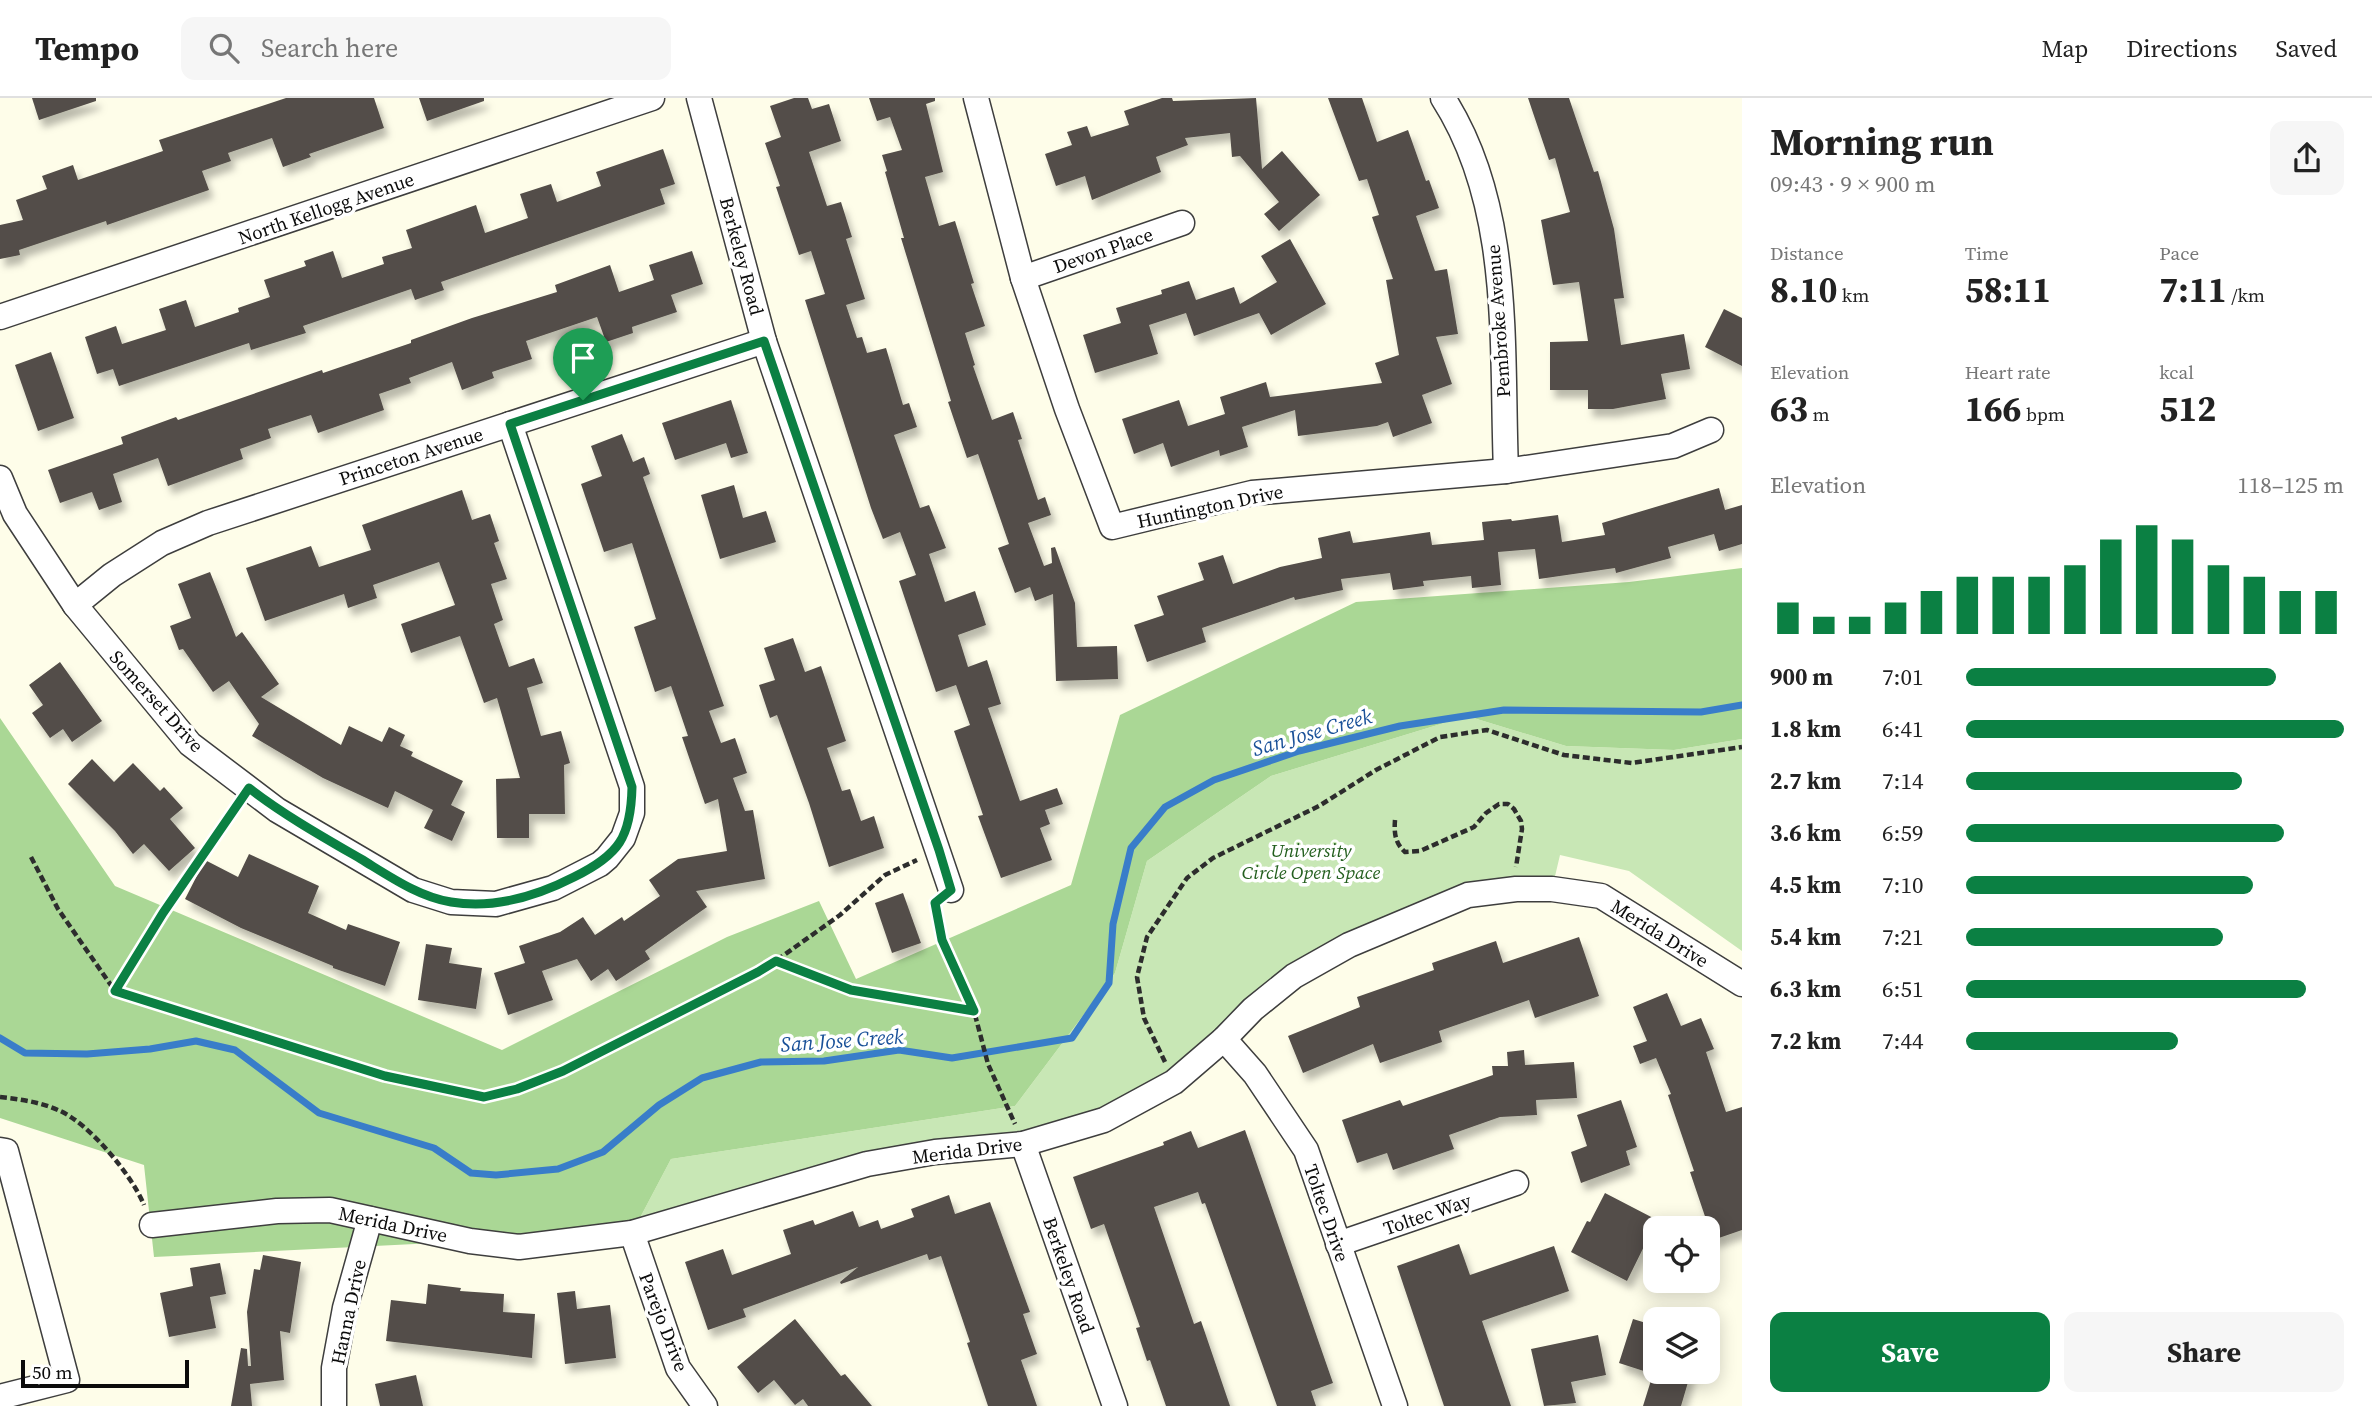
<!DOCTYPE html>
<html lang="en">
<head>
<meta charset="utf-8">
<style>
  :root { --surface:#fff; --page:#f6f6f6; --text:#222; --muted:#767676; --line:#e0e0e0; --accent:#0b8043 }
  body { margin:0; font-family:"Source Serif 4",serif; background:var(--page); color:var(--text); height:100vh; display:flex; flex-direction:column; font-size:26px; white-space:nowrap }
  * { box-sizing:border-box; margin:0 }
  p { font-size:23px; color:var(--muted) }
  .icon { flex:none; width:38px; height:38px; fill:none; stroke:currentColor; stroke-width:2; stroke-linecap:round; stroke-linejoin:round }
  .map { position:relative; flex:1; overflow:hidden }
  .panel { display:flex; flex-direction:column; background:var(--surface); width:630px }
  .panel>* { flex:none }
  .buttons { position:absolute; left:1643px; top:1118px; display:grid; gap:14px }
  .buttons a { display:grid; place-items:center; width:77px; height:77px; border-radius:14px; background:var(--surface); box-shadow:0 4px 18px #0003; font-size:35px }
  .scale { position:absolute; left:21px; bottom:18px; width:168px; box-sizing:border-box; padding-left:7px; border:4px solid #0b0b0b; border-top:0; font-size:19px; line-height:24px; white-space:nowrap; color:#0b0b0b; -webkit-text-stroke:5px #fff; paint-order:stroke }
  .pin { position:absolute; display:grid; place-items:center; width:60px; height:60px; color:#fff; margin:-72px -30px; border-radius:50% 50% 50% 0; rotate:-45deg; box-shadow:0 0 7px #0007 }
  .pin .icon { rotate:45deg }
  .round { display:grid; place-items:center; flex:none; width:74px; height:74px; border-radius:14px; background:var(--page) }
  .headline { display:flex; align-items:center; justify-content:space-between; height:119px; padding:0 28px }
  h1 { font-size:38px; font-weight:700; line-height:52px }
  .figures { display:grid; grid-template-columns:repeat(3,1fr); gap:10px; height:119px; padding:7px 28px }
  .figures div { display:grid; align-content:center }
  .figures b { font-size:35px; font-weight:700 }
  .figures small { font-size:19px; font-weight:400 }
  .figures p { font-size:19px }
  .chart { height:196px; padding:14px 28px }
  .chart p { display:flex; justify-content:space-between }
  .chart svg { width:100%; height:126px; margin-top:7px; stroke:var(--accent); stroke-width:6 }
  .primary-button { display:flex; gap:14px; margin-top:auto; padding:14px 28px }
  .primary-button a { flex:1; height:80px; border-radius:14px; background:var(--accent); color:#fff; font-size:28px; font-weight:700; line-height:80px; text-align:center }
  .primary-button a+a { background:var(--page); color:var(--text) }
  ul { padding:0 28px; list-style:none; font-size:23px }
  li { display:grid; grid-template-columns:112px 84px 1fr; align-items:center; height:52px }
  li i { height:18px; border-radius:9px; background:var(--accent) }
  header { display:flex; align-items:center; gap:42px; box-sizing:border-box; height:98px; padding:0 35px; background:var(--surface); border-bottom:2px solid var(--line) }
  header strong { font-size:33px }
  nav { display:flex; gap:38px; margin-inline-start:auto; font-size:24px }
  .search { width:490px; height:63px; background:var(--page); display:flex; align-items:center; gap:18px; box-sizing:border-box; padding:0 24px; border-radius:14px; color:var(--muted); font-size:26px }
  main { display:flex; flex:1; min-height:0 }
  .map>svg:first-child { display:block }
</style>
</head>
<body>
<header>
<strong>Tempo</strong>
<div class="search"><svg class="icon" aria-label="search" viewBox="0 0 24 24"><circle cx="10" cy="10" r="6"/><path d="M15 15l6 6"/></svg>Search here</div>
<nav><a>Map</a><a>Directions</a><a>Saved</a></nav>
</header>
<main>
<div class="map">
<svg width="1742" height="1308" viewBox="0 0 1742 1308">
  <defs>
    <filter id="shadow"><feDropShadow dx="4.5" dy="8" stdDeviation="3.5" flood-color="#0004"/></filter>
  </defs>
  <rect width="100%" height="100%" fill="#fefde9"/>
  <!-- green -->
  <polygon fill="#c8e7b5" points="1467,618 1566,648 1674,652 1742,641 1742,853 1629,773 1560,757 1552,791 1516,791 1349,847 1104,1022 935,1054 632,1135 671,1061 1015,1008 1115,875 1147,763 1271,678"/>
  <!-- forest -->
  <polygon fill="#aad795" points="1742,470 1742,641 1674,652 1566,648 1467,618 1271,678 1147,763 1115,875 1015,1008 671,1061 632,1135 154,1159 144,1067 0,1020 0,620 115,788 502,952 727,839 819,803 856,881 1071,787 1120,617 1356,504 1629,484"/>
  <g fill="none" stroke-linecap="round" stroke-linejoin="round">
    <!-- stream -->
    <polyline stroke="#397dc9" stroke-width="7" points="0,940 25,955 87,956 150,951 196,943 235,952 319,1015 434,1050 471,1075 496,1077 558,1071 603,1054 659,1007 702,980 761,964 824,963 899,952 952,960 1072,940 1109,885 1113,826 1131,750 1165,709 1214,682 1299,653 1400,628 1504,612 1701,614 1742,607"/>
  </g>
  <!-- building -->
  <g fill="#534d48" filter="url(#shadow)">
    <polygon points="32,0 96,0 96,3 39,22"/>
    <polygon points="286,0 374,0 384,30 309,56 311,59 283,69 272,40 228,55 231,63 202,73 209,92 107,127 106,123 19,152 20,157 0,161 0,127 23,122 16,102 47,91 42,78 73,67 78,82 163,53 159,42"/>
    <polygon points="419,0 484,0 484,3 427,23"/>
    <polygon points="794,0 808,0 812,11 829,6 841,43 809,54 827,108 841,104 852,139 846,141 865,201 846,207 857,240 862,239 867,255 886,250 903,307 909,305 917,329 894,337 920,410 929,407 946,450 929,456 945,504 975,493 986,527 958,537 968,569 987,562 1001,606 988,610 1020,703 1057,690 1063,706 1045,712 1050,726 1040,730 1052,762 1001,780 978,718 983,717 954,633 970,627 956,587 936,594 899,483 916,477 900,434 883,441 871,410 805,202 825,196 811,153 799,157 776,89 780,88 765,45 781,39 770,8"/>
    <polygon points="869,0 935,0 935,3 926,6 943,74 925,79 939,128 955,123 974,185 971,186 985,228 965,235 975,267 973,268 992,322 1013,314 1022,341 1018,342 1038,402 1045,399 1051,417 1028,425 1044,468 1052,465 1051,450 1055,449 1075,505 1077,549 1117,548 1118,581 1056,583 1053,496 1035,503 1030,489 1015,495 998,450 1009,446 978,356 967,360 948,304 951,303 901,140 904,140 885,74 887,73 882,57 902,52 890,19 877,23"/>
    <polygon points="1162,0 1172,0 1173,3 1256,0 1262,71 1282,53 1320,97 1279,133 1264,116 1279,104 1240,58 1232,59 1230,35 1185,40 1188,47 1156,59 1161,74 1092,102 1085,78 1056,88 1045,56 1072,47 1067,34 1087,28 1091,39 1129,27 1124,13"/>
    <polygon points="1328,0 1362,0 1377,44 1408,32 1426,83 1429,82 1439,110 1416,118 1435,173 1447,171 1458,236 1436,239 1452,286 1422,297 1432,325 1393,339 1388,324 1377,328 1298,338 1295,312 1242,329 1248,349 1220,358 1219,352 1171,369 1163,345 1134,356 1122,321 1179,302 1188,328 1225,316 1220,299 1266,284 1270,299 1382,285 1375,265 1399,257 1386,182 1393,181 1372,119 1379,117 1367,81 1359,83"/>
    <polygon points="1528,0 1569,0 1594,74 1598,73 1614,131 1624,200 1614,201 1621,247 1684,236 1690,271 1661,276 1666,301 1613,311 1588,311 1588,292 1550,292 1550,244 1588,243 1579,184 1553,187 1541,122 1570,114 1555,60 1549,62"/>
    <polygon points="663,51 675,86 660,91 665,106 441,184 444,192 415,202 411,191 303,228 306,235 251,252 249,245 119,288 113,271 97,276 85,239 116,228 122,246 166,232 159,211 186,202 195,229 239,214 238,210 270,199 264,182 306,168 304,163 333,153 342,180 384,166 382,159 412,150 406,132 476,107 485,135 528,120 520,96 551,86 557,104 601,88 596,74"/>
    <polygon points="1290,141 1326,206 1271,237 1259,215 1194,238 1186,215 1149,227 1158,256 1095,275 1083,237 1121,225 1116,210 1162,196 1161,192 1189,183 1196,202 1234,189 1240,206 1277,184 1261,158"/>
    <polygon points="692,153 703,186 671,197 677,214 632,229 633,235 606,244 597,219 526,243 532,261 492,274 494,280 462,292 452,264 409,280 411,285 379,296 384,312 318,335 311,317 268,331 271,340 240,351 243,361 168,388 158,360 113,376 122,404 99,412 92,394 60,405 48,372 123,346 121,339 176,319 178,322 322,272 323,275 411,245 411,242 472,220 557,194 555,187 610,167 619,194 654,182 649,167"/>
    <polygon points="1724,211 1742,220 1742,268 1705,249"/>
    <polygon points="51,254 74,320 38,333 15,267"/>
    <polygon points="731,302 748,355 731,360 726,345 675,362 662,325"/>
    <polygon points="622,336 633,364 644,359 650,376 643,379 724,608 709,613 721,645 735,640 747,675 733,680 745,713 753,712 765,781 696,793 707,809 645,853 650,861 616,883 608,871 591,883 577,861 542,873 553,902 508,917 494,875 525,865 519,848 560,834 583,819 595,837 622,819 624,823 660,798 649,782 678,761 727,753 718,701 705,706 682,639 688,638 671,588 655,594 634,529 656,521 632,445 604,454 581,386 602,378 591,348"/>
    <polygon points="734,387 743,420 766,413 776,444 720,461 701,397"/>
    <polygon points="1719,390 1725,412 1742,407 1742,446 1719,453 1714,436 1668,449 1671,460 1616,475 1615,470 1539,481 1535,451 1498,454 1501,487 1472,490 1471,478 1423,483 1424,488 1393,492 1390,475 1341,481 1343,492 1295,502 1294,499 1202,530 1206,544 1147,564 1134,527 1164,517 1157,498 1204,482 1198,465 1223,457 1233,486 1280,469 1322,460 1318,440 1350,433 1353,445 1430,434 1432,447 1484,442 1482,424 1511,421 1512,423 1558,417 1562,444 1605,437 1602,425"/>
    <polygon points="462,392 472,422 490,416 499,443 494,445 507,481 491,486 503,522 494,526 509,569 534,560 543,585 527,590 541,638 561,633 570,665 564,667 565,716 529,716 529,740 497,740 496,681 520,680 497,600 484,605 460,538 411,555 401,526 455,507 439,464 373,487 377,500 348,510 344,496 265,523 246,470 311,448 319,469 371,452 362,427"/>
    <polygon points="210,474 236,539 242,534 279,586 261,599 341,647 349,628 382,644 389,629 405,637 400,648 413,654 411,658 463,683 451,707 465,714 452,743 424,730 433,712 395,693 388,710 323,680 252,638 259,626 229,583 213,594 183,551 179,552 170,528 191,520 178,486"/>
    <polygon points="793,540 805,574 821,568 846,643 827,650 842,693 850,691 861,723 874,718 884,750 829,769 809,705 777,617 770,620 759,587 775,582 764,550"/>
    <polygon points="60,564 102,623 72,644 63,631 50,640 32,615 43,607 29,587"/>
    <polygon points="92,661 114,684 133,665 160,693 164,689 183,710 170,721 195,750 169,773 144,746 133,756 115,733 68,686"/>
    <polygon points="249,756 319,788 308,815 346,832 348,826 400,844 385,888 333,870 333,868 241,830 185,801 205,762 238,779"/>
    <polygon points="903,795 921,845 892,855 875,805"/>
    <polygon points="1579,839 1599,898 1535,920 1529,902 1439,933 1442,944 1380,965 1373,946 1303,975 1288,938 1360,909 1357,899 1434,872 1432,865 1496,843 1503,865"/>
    <polygon points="426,846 452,850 449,865 482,870 476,911 418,902"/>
    <polygon points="1667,895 1681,928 1701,920 1714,951 1706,954 1726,1014 1742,1009 1742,1132 1713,1142 1690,1074 1694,1073 1668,997 1671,996 1656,960 1640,966 1633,948 1647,943 1633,909"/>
    <polygon points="1524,952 1525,967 1574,964 1577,1000 1536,1002 1537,1017 1500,1019 1449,1037 1454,1051 1393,1072 1387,1055 1357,1065 1342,1022 1400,1002 1403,1008 1493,977 1492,968 1508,968 1507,954"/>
    <polygon points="1621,1002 1637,1049 1626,1053 1630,1067 1581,1085 1571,1054 1587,1048 1577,1017"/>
    <polygon points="1245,1032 1333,1285 1311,1293 1316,1308 1277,1308 1205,1105 1202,1106 1198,1094 1154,1109 1194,1226 1201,1223 1230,1308 1166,1308 1150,1262 1147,1263 1136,1230 1140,1229 1104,1126 1091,1131 1073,1079 1164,1047 1163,1044 1191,1033 1198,1050"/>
    <polygon points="1605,1095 1657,1122 1627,1183 1571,1154 1587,1123 1590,1124"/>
    <polygon points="949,1097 955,1116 990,1104 1030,1214 1023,1216 1037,1256 1021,1262 1037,1308 988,1308 967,1245 970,1244 941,1158 929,1162 927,1156 841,1186 840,1184 858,1169 743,1211 746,1219 708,1232 685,1164 723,1151 732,1177 791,1156 783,1132 813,1122 815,1127 853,1113 859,1129 878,1122 881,1131 914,1119 911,1111"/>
    <polygon points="1459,1146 1470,1177 1554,1148 1569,1193 1482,1223 1511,1308 1444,1308 1397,1168"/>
    <polygon points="263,1157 301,1164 290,1235 280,1233 284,1282 250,1286 252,1308 231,1308 241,1250 247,1251 248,1268 251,1268 247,1214 254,1171 260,1172"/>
    <polygon points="220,1165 226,1196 210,1199 216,1230 169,1239 160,1195 193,1188 190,1170"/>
    <polygon points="428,1186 461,1190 460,1193 504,1196 503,1214 535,1216 532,1260 386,1243 391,1202 426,1206"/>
    <polygon points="575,1193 577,1211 610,1207 616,1260 565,1266 557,1195"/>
    <polygon points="795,1221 841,1278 845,1276 872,1308 808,1308 803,1301 795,1307 774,1282 758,1295 737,1269"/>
    <polygon points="1633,1221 1656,1228 1656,1274 1691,1274 1681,1308 1643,1308 1653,1276 1619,1265"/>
    <polygon points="1598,1237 1606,1277 1571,1284 1576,1305 1544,1308 1531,1251"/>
    <polygon points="416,1277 423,1308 380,1308 375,1286"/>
  </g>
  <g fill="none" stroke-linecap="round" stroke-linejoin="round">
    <!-- minor casing -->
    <g stroke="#3e3e3e" stroke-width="27">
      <g id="minor">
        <polyline points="699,0 764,243 951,792"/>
        <polyline points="976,0 1023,180 1067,311 1112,429 1252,395 1506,373 1673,348 1711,332"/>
        <path d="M1443,0C1513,109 1501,248 1506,373"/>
        <polyline points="1023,180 1182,125"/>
        <polyline points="0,219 652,0"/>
        <polyline points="0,380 15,416 75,507 190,646 277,712 413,792 451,804 496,806 553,790 600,766 607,760 623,740 632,715 632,689 510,326"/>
        <polyline points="75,507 112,477 162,445 208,425 764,243"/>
        <polyline points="1224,941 1255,976 1306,1052 1395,1308"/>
        <polyline points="1023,1046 1115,1308"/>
        <polyline points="0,1052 6,1053 67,1282 0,1299"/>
        <polyline points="152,1127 277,1113 330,1112 470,1143 519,1149 632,1135 867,1066 935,1054 1023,1046 1104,1022 1174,984 1224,941 1253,911 1294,878 1349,847 1468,797 1516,791 1552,791 1601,798 1742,886"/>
        <polyline points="632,1135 678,1270 705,1308"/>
        <polyline points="1338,1146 1516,1085"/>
        <polyline points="334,1308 334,1270 345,1210 370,1121"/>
      </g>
    </g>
    <!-- path -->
    <g stroke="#2d2d2d" stroke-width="4.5" stroke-dasharray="7 3.5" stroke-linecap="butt">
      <path d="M1395,722C1394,735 1395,745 1405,754L1420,753L1474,729L1486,715L1499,706H1508L1514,711L1521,723L1522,731L1516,769"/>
      <polyline points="31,759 58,811 115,893 385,978 484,999 517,991 563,973 758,874 776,863 851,892 974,913"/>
      <polyline points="936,809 941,843 974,913 988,966 1015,1026"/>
      <polyline points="777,862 840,817 885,777 917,762"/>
      <polyline points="115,893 163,815 236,708"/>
      <polyline points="1165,964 1144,920 1137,879 1147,839 1187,780 1213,760 1319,708 1376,672 1440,639 1487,632 1564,657 1632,665 1742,649"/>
      <path d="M0,999C19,1001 40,1004 58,1012C88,1024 132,1077 144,1107"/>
    </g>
    <!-- minor -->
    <use href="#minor" stroke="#fff" stroke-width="24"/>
  </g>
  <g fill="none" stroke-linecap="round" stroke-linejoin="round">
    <!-- route casing -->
    <g stroke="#fff" stroke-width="14">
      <path id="route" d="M764,243L939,752L951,792L935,805L942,842L974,913L851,892L776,863L758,874L563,973L517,991L484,999L385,978L115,893L163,815L249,690C284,717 323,739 361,761C389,778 419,799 451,804C493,811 537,798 574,779C619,757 631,739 632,689L510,326Z"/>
    </g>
    <!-- route -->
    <use href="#route" stroke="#0b8043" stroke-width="9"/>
  </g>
  <g text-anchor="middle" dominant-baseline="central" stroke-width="7" stroke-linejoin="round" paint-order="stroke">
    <!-- street labels -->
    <g font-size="19" fill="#0b0b0b" stroke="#fff">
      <text transform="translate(326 110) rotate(-19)">North Kellogg Avenue</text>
      <text transform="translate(1103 152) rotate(-19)">Devon Place</text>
      <text transform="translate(742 158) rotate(75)">Berkeley Road</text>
      <text transform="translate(1498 223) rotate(-94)">Pembroke Avenue</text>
      <text transform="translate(411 358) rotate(-18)">Princeton Avenue</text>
      <text transform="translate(1210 408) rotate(-12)">Huntington Drive</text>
      <text transform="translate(157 603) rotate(48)">Somerset Drive</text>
      <text transform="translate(1660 835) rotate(32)">Merida Drive</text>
      <text transform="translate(967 1052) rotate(-7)">Merida Drive</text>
      <text transform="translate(1327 1115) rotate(71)">Toltec Drive</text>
      <text transform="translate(1427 1116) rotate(-19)">Toltec Way</text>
      <text transform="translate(393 1126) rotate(12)">Merida Drive</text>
      <text transform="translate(1069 1177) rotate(71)">Berkeley Road</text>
      <text transform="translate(348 1214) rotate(-78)">Hanna Drive</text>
      <text transform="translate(664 1224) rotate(69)">Parejo Drive</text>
    </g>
    <!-- park labels -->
    <g font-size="19" font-style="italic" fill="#235f1e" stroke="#fff">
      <text x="1311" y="752">University<tspan x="1311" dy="22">Circle Open Space</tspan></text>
    </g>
    <!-- water labels -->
    <g font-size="21" font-style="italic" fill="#195098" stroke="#fff">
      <text transform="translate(1312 634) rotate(-16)">San Jose Creek</text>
      <text transform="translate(842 942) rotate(-4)">San Jose Creek</text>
    </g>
  </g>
</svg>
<div class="buttons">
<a><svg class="icon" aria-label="locate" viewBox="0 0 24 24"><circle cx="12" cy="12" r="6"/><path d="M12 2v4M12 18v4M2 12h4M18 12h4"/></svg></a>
<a><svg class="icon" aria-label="layers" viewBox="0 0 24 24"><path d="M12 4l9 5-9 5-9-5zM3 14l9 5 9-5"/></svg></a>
</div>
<div class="scale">50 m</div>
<div class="pin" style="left:583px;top:302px;background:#1e9e55"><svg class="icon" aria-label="arrive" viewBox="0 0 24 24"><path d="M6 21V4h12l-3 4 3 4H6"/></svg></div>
</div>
<section class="panel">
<div class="headline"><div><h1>Morning run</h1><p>09:43 · 9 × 900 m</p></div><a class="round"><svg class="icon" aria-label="share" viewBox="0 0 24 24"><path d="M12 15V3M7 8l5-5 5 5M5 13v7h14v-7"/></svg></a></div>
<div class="figures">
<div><p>Distance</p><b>8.10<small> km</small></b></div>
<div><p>Time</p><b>58:11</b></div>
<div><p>Pace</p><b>7:11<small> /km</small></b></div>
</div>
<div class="figures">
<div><p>Elevation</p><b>63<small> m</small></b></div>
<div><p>Heart rate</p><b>166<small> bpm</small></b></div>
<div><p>kcal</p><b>512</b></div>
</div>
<div class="chart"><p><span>Elevation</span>118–125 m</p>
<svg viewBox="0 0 160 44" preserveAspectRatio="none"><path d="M5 44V33M15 44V38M25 44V38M35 44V33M45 44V29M55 44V24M65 44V24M75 44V24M85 44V20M95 44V11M105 44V6M115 44V11M125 44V20M135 44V24M145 44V29M155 44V29"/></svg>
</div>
<ul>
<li><b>900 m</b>7:01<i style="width:82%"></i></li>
<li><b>1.8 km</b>6:41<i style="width:100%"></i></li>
<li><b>2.7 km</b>7:14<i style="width:73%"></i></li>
<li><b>3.6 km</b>6:59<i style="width:84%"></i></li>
<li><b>4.5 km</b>7:10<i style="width:76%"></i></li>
<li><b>5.4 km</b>7:21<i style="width:68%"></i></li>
<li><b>6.3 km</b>6:51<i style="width:90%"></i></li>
<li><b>7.2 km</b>7:44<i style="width:56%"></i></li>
</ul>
<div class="primary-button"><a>Save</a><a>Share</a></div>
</section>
</main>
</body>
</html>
